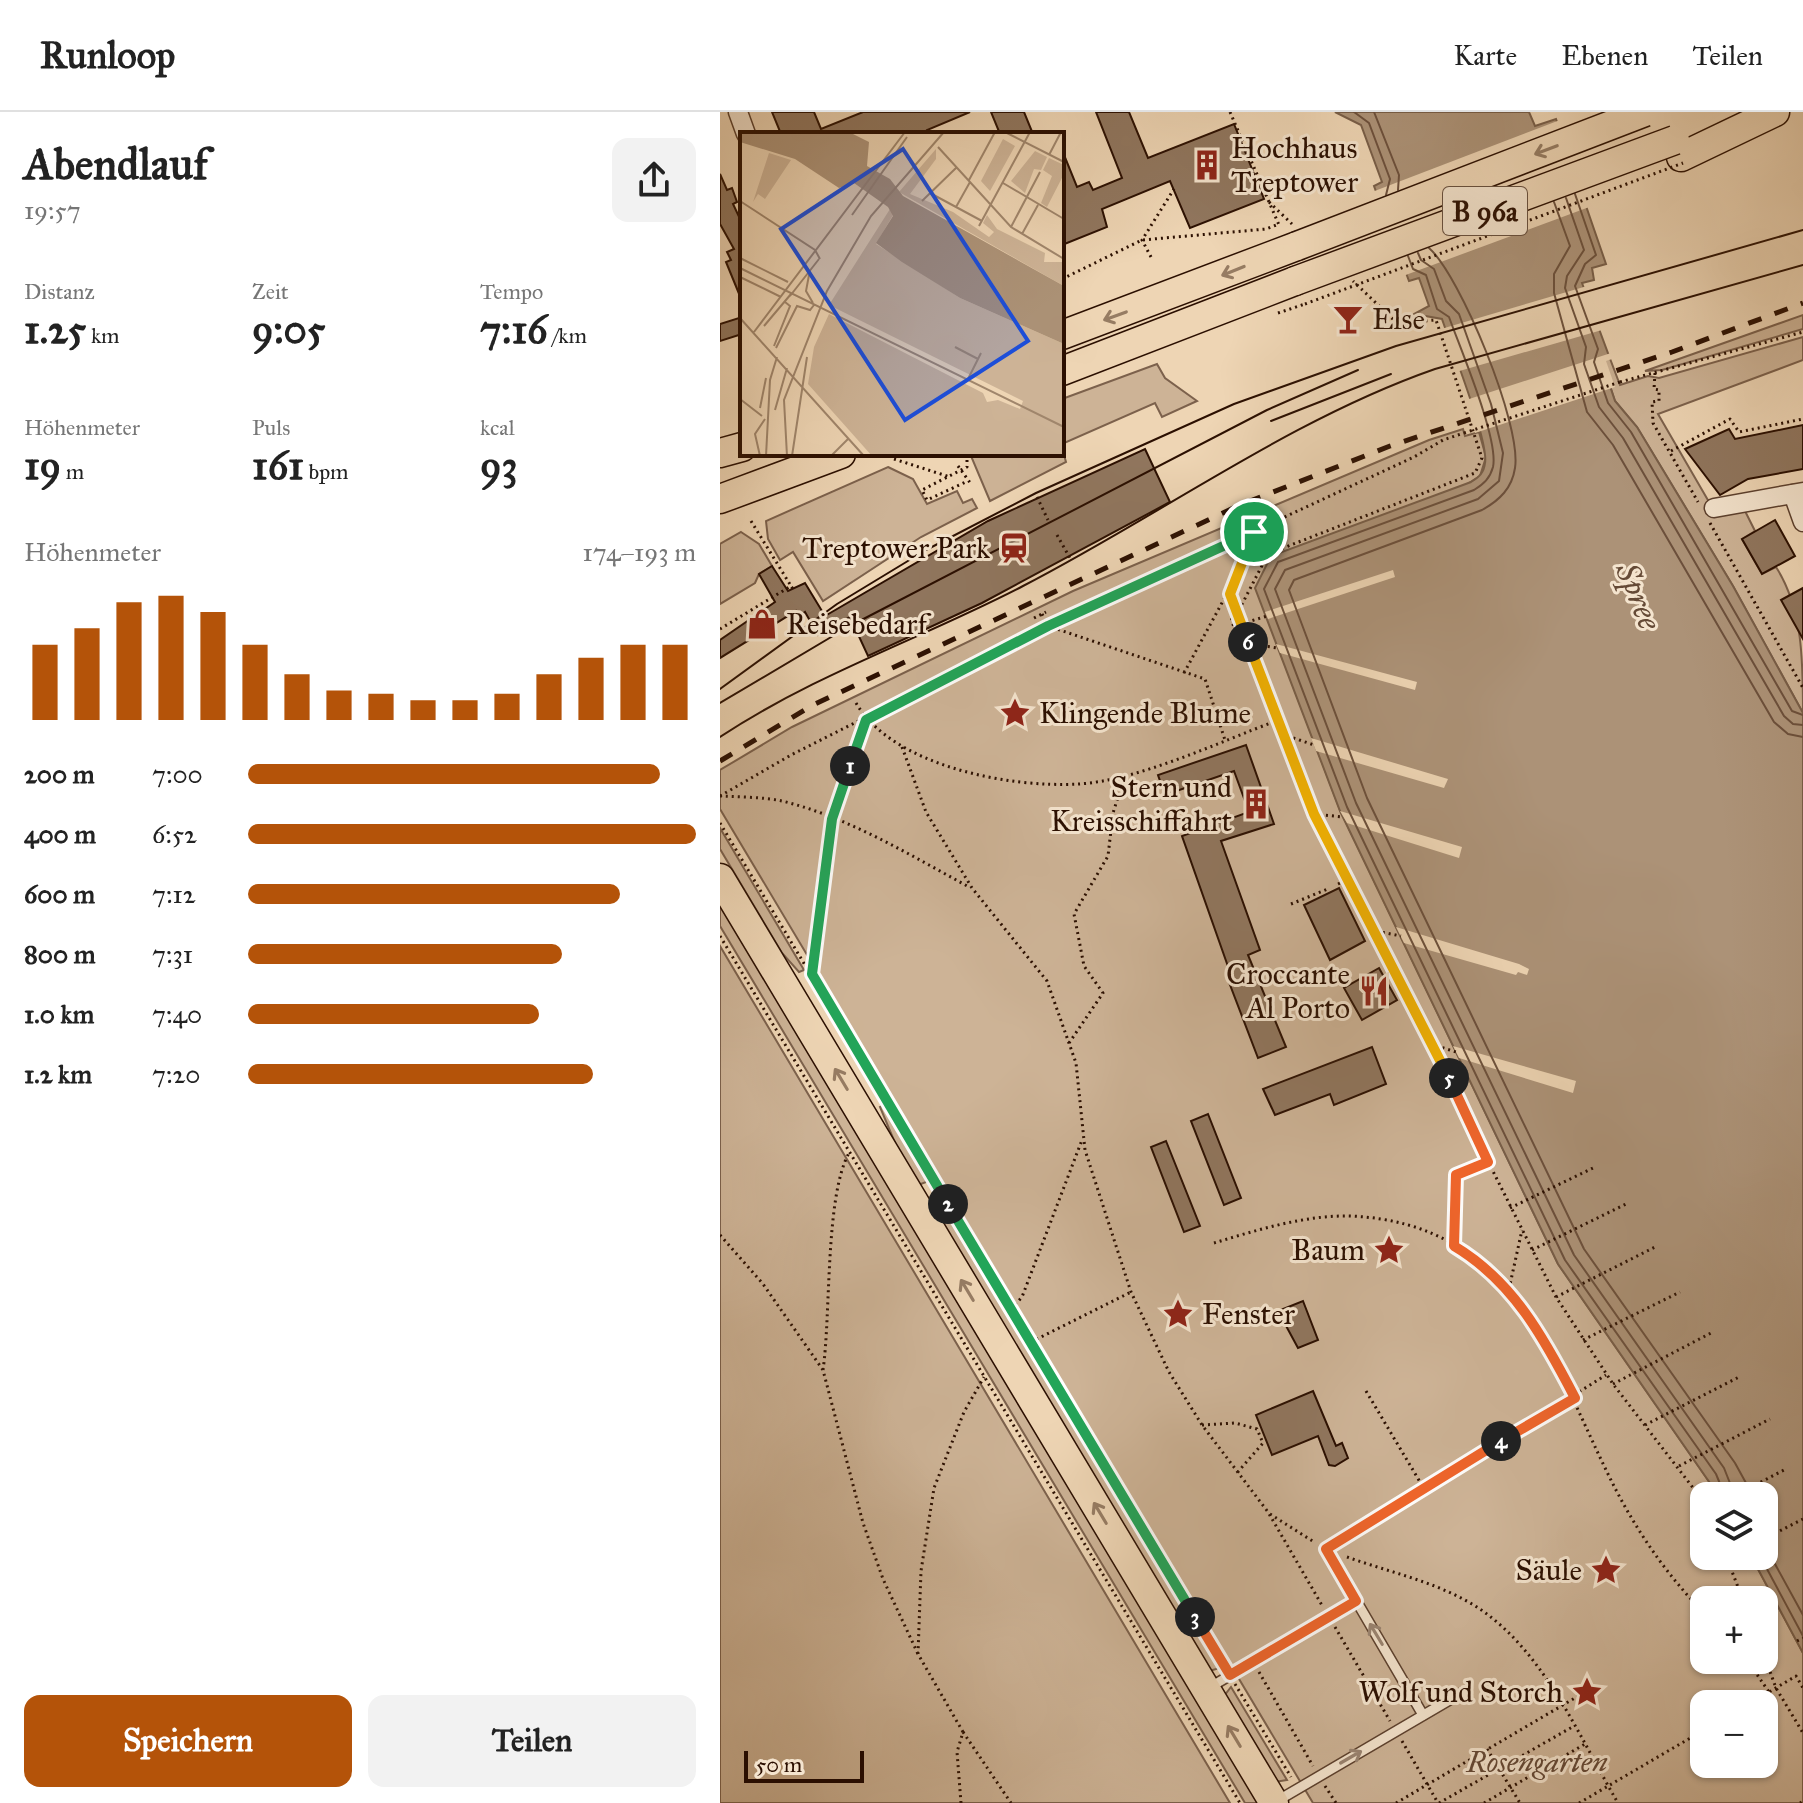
<!DOCTYPE html>
<html lang="de">
<head>
<meta charset="utf-8">
<style>
  :root { --surface:#fff; --page:#f2f2f2; --text:#222; --muted:#767676; --line:#e0e0e0; --accent:#b45309 }
  body { margin:0; font-family:"IM FELL Great Primer",serif; background:var(--page); color:var(--text); height:100vh; display:flex; flex-direction:column; font-size:30px; white-space:nowrap }
  * { box-sizing:border-box; margin:0 }
  p { font-size:26px; color:var(--muted) }
  .icon { flex:none; width:44px; height:44px; fill:none; stroke:currentColor; stroke-width:2; stroke-linecap:round; stroke-linejoin:round }
  .map { position:relative; flex:1; overflow:hidden }
  .panel { display:flex; flex-direction:column; background:var(--surface); width:720px }
  .panel>* { flex:none }
  .fabs { position:absolute; left:970px; top:1370px; display:grid; gap:16px }
  .fabs a { display:grid; place-items:center; width:88px; height:88px; border-radius:16px; background:var(--surface); box-shadow:0 2px 6px #0004; font-size:40px }
  .scale { position:absolute; left:24px; bottom:20px; width:120px; box-sizing:border-box; padding-left:8px; border:4px solid #2b0f01; border-top:0; font-size:22px; line-height:28px; white-space:nowrap; color:#2b0f01; -webkit-text-stroke:6px #f4e4ce; paint-order:stroke }
  .pin { position:absolute; display:grid; place-items:center; width:68px; height:68px; color:#fff; margin:-34px; border:4px solid #fff; border-radius:50%; box-shadow:0 2px 8px #0007 }
  .km { position:absolute; width:40px; height:40px; margin:-20px; border-radius:50%; background:#222; color:#fff; font-size:22px; line-height:40px; text-align:center }
  .round { display:grid; place-items:center; flex:none; width:84px; height:84px; border-radius:16px; background:var(--page) }
  .summary { display:flex; align-items:center; justify-content:space-between; height:136px; padding:0 24px }
  h1 { font-size:44px; font-weight:700; line-height:60px }
  .metrics { display:grid; grid-template-columns:repeat(3,1fr); gap:12px; height:136px; padding:8px 24px }
  .metrics div { display:grid; align-content:center }
  .metrics b { font-size:40px; font-weight:700 }
  .metrics small { font-size:22px; font-weight:400 }
  .metrics p { font-size:22px }
  .chart { height:224px; padding:16px 24px }
  .chart p { display:flex; justify-content:space-between }
  .chart svg { width:100%; height:144px; margin-top:8px; stroke:var(--accent); stroke-width:6 }
  .button { display:flex; gap:16px; margin-top:auto; padding:16px 24px }
  .button a { flex:1; height:92px; border-radius:16px; background:var(--accent); color:#fff; font-size:32px; font-weight:700; line-height:92px; text-align:center }
  .button a+a { background:var(--page); color:var(--text) }
  ul { padding:0 24px; list-style:none; font-size:26px }
  li { display:grid; grid-template-columns:128px 96px 1fr; align-items:center; height:60px }
  li i { height:20px; border-radius:10px; background:var(--accent) }
  header { display:flex; align-items:center; gap:48px; box-sizing:border-box; height:112px; padding:0 40px; background:var(--surface); border-bottom:2px solid var(--line) }
  header strong { font-size:38px }
  nav { display:flex; gap:44px; margin-inline-start:auto; font-size:28px }
  main { display:flex; flex:1; min-height:0 }
  .map>svg:first-child { display:block }
</style>
</head>
<body>
<header>
<strong>Runloop</strong>
<nav><a>Karte</a><a>Ebenen</a><a>Teilen</a></nav>
</header>
<main>
<section class="panel">
<div class="summary"><div><h1>Abendlauf</h1><p>19:57</p></div><a class="round"><svg class="icon" aria-label="share" viewBox="0 0 24 24"><path d="M12 15V3M7 8l5-5 5 5M5 13v7h14v-7"/></svg></a></div>
<div class="metrics">
<div><p>Distanz</p><b>1.25<small> km</small></b></div>
<div><p>Zeit</p><b>9:05</b></div>
<div><p>Tempo</p><b>7:16<small> /km</small></b></div>
</div>
<div class="metrics">
<div><p>Höhenmeter</p><b>19<small> m</small></b></div>
<div><p>Puls</p><b>161<small> bpm</small></b></div>
<div><p>kcal</p><b>93</b></div>
</div>
<div class="chart"><p><span>Höhenmeter</span>174–193 m</p>
<svg viewBox="0 0 160 44" preserveAspectRatio="none"><path d="M5 44V21M15 44V16M25 44V8M35 44V6M45 44V11M55 44V21M65 44V30M75 44V35M85 44V36M95 44V38M105 44V38M115 44V36M125 44V30M135 44V25M145 44V21M155 44V21"/></svg>
</div>
<ul>
<li><b>200 m</b>7:00<i style="width:92%"></i></li>
<li><b>400 m</b>6:52<i style="width:100%"></i></li>
<li><b>600 m</b>7:12<i style="width:83%"></i></li>
<li><b>800 m</b>7:31<i style="width:70%"></i></li>
<li><b>1.0 km</b>7:40<i style="width:65%"></i></li>
<li><b>1.2 km</b>7:20<i style="width:77%"></i></li>
</ul>
<div class="button"><a>Speichern</a><a>Teilen</a></div>
</section>
<div class="map">
<svg width="1083" height="1691" viewBox="0 0 1083 1691">
  <rect width="100%" height="100%" fill="#eed5b4"/>
  <filter id="stains"><feTurbulence type="fractalNoise" baseFrequency=".0025" numOctaves="4"/><feColorMatrix values="0 0 0 0 .2 0 0 0 0 .09 0 0 0 0 .02 0 0 0 .5 -.17"/></filter>
  <radialGradient id="worn" r=".72"><stop offset=".6" stop-color="#630" stop-opacity="0"/><stop offset="1" stop-color="#630" stop-opacity=".3"/></radialGradient>
  <!-- green -->
  <g fill="#cdb396" stroke="#7c614c" stroke-width="2" fill-rule="evenodd">
    <polygon points="1083,203 1083,217 942,258 925,259"/>
    <path d="M1083,225V248L938,302L996,402L1024,397L1035,419L1022,427L1042,462L1056,455C1083,497 1083,550 1083,601L1013,474L917,315L895,289L881,247L889,244L900,273L928,264L939,266Z"/>
    <polygon points="437,252 445,266 477,289 442,305 435,291 342,332 342,287"/>
    <path d="M743,317L745,324L759,320L766,345L760,364L545,500L620,698L838,1152L999,1384H984V1444H1031L1083,1541V1691H593L0,697V658L72,615L353,479L709,328ZM984,1488H1044V1548H984ZM984,1592H1044V1652H984Z"/>
    <polygon points="342,336 346,350 270,389 251,344 342,342"/>
    <polygon points="168,355 193,367 207,392 237,379 243,391 252,387 257,396 201,425 103,489 73,440 60,448 48,427 46,409"/>
    <polygon points="21,420 39,432 52,454 39,462 35,471 0,492 0,432"/>
    <polygon points="0,716 84,858 79,860 62,841 0,737"/>
    <polygon points="0,794 59,884 541,1691 525,1691 0,814"/>
    <polygon points="0,834 510,1691 0,1691"/>
    <polygon points="164,993 209,1069 198,1073 178,1038 160,995"/>
    <polygon points="223,1094 500,1556 489,1559 214,1099"/>
    <polygon points="511,1575 567,1668 555,1670 504,1584"/>
  </g>
  <!-- water -->
  <path fill="#ac9277" stroke="#785e48" stroke-width="2" d="M615,0H809L815,14L836,7L886,152L872,156L874,168L862,171L889,244L881,247L895,289L917,315L1013,474L1083,601V1541L1031,1444H1044V1384H999L838,1152L620,699L535,476L551,444L751,370C759,365 764,361 765,351C769,330 731,234 722,207L694,202L709,194L699,166L689,169L654,74L662,70L641,13Z"/>
  <!-- pier -->
  <g fill="#eed5b4">
    <polygon points="840,8 856,51 668,123 652,80"/>
    <polygon points="858,56 872,94 683,164 668,125"/>
    <polygon points="874,172 867,174 882,218 736,260 721,217"/>
    <polygon points="891,241 892,247 886,249 895,275 755,321 746,288"/>
    <polygon points="673,458 675,465 548,507 545,500"/>
    <polygon points="556,532 697,570 695,578 560,541"/>
    <polygon points="591,626 728,667 724,676 596,639"/>
    <polygon points="620,699 742,735 739,746 627,711"/>
    <polygon points="676,815 799,852 809,857 807,863 798,860 796,863 684,831"/>
    <polygon points="733,934 856,969 853,981 739,946"/>
  </g>
  <g fill="none" stroke-linecap="round" stroke-linejoin="round">
    <!-- shore -->
    <g stroke="#6c503c" stroke-width="2">
      <polyline points="634,0 649,11 670,67 666,83"/>
      <polyline points="654,0 679,63 678,78"/>
      <polyline points="855,82 876,143 865,152 855,174 878,237 874,250 888,291 911,320 1072,599 1083,603"/>
      <polyline points="846,86 864,138 847,164 845,176 866,235 864,252 879,295 903,326 1064,604 1073,612 1083,613"/>
      <polyline points="834,90 850,134 834,162 834,181 867,300 893,333 1054,610 1068,622 1083,625"/>
      <path d="M709,136C740,163 802,313 795,356C792,376 780,388 762,398L574,468L569,478L647,686L864,1137L1015,1351L1026,1371L1027,1384"/>
      <polyline points="698,141 701,148 714,157 726,189 739,202 771,292 783,341 779,369 758,387 565,458 555,477 636,691 854,1143 1004,1356 1015,1384"/>
      <path d="M688,144L693,157L706,163L717,197L729,205C740,236 779,327 773,355C770,366 764,372 754,378L558,450L544,477L627,695L845,1148L996,1362L1005,1384"/>
      <polyline points="1044,1432 1083,1503"/>
      <polyline points="1040,1444 1083,1524"/>
    </g>
  </g>
  <!-- building -->
  <g fill="#90765e" stroke="#2b0f01" stroke-width="2">
    <polygon points="52,0 94,0 101,17 143,0 250,0 207,18 208,22 61,22"/>
    <polygon points="271,0 304,0 313,22 280,22"/>
    <polygon points="376,0 409,0 428,46 514,12 544,87 470,116 450,69 382,97 387,115 342,133 342,38 357,75 369,70 373,78 402,66"/>
    <polygon points="0,62 7,78 12,76 17,90 13,92 22,111 22,189 6,150 11,148 7,140 14,137 0,112"/>
    <polygon points="22,205 22,222 0,229 0,212"/>
    <polygon points="1083,313 1083,357 1028,367 1000,383 965,337 1009,317 1015,327"/>
    <polygon points="425,337 450,390 262,491 148,544 130,505 98,523 85,500 79,504 76,499 0,546 0,528 55,490 39,462 52,454 68,479 85,471 105,504 268,409"/>
    <polygon points="1055,408 1075,444 1042,462 1022,427"/>
    <polygon points="1083,476 1083,527 1061,488"/>
    <polygon points="526,633 554,712 501,729 540,838 528,843 566,935 538,946 507,865 511,863 462,724 529,700 514,659 445,683 438,663"/>
    <polygon points="619,776 645,829 610,848 584,793"/>
    <polygon points="659,856 677,888 642,908 624,876"/>
    <polygon points="652,935 666,972 614,993 610,982 555,1003 543,977"/>
    <polygon points="488,1002 521,1086 504,1093 471,1009"/>
    <polygon points="446,1029 480,1114 464,1120 431,1035"/>
    <polygon points="583,1189 598,1228 578,1236 558,1199"/>
    <polygon points="593,1279 616,1334 622,1331 628,1346 615,1354 609,1353 598,1324 552,1343 536,1303"/>
  </g>
  <g fill="none" stroke-linecap="round" stroke-linejoin="round">
    <!-- service casing -->
    <g stroke="#5c402e" stroke-width="12">
      <g id="service">
        <polyline points="606,1437 703,1603"/>
        <polyline points="487,1577 636,1489"/>
        <polyline points="557,1689 743,1580"/>
      </g>
    </g>
    <!-- minor casing -->
    <g stroke="#5c402e" stroke-width="21">
      <g id="minor">
        <polyline points="18,0 26,22"/>
        <polyline points="1073,382 1083,410"/>
        <polyline points="994,396 1083,380"/>
      </g>
    </g>
    <!-- primary casing -->
    <g stroke="#2b0f01" stroke-width="31">
      <g id="primary">
        <polyline points="961,45 1055,0"/>
        <polyline points="342,223 577,134"/>
        <polyline points="342,259 575,169"/>
        <polyline points="0,341 22,335"/>
        <polyline points="0,387 121,342"/>
        <polyline points="0,766 554,1691"/>
      </g>
    </g>
    <!-- path -->
    <g stroke="#2b0f01" stroke-width="3" stroke-dasharray="2 4" stroke-linecap="butt">
      <polyline points="510,0 559,113"/>
      <polyline points="549,90 572,112"/>
      <polyline points="431,145 422,128 454,77"/>
      <polyline points="342,167 422,128 546,117 559,112"/>
      <polyline points="558,201 585,192"/>
      <polyline points="22,236 22,244"/>
      <polyline points="935,261 934,277 939,278 939,289 932,290 933,311 978,390"/>
      <polyline points="900,270 1083,220"/>
      <polyline points="951,339 1010,307 1019,320 1083,307"/>
      <polyline points="247,342 247,355 202,378 207,388 248,369"/>
      <polyline points="174,347 230,365"/>
      <polyline points="238,354 251,372"/>
      <polyline points="317,385 328,408"/>
      <polyline points="31,409 71,474"/>
      <polyline points="990,411 1083,576"/>
      <polyline points="337,423 350,446"/>
      <polyline points="510,482 594,702 836,1185 893,1272 984,1390"/>
      <polyline points="519,498 548,442 755,361 762,346 716,208 677,211 633,169"/>
      <polyline points="322,502 328,514 485,567 505,628"/>
      <polyline points="314,506 326,500"/>
      <polyline points="521,512 547,504"/>
      <path d="M522,515L515,518C501,482 520,453 534,420"/>
      <polyline points="0,517 71,474 73,477"/>
      <polyline points="530,532 558,536"/>
      <polyline points="464,561 510,476"/>
      <path d="M136,591C173,654 289,676 358,672C417,669 499,630 556,609"/>
      <polyline points="562,622 594,633"/>
      <polyline points="182,635 206,700 252,776 327,869 356,951 365,1038 411,1180 449,1260 482,1313 548,1400 603,1495"/>
      <polyline points="0,684 71,643 295,530 694,345 723,328 744,321"/>
      <path d="M0,684C20,685 43,685 62,689C128,705 190,743 249,775"/>
      <polyline points="594,702 623,705"/>
      <polyline points="0,711 503,1552"/>
      <polyline points="618,772 627,768"/>
      <polyline points="571,792 608,777"/>
      <polyline points="651,818 681,824"/>
      <polyline points="0,824 520,1691"/>
      <polyline points="92,861 112,707 146,608"/>
      <polyline points="349,931 383,881 364,854 354,802 388,744 393,701 405,663"/>
      <polyline points="711,932 736,940"/>
      <polyline points="790,1096 873,1056"/>
      <polyline points="0,1123 43,1172 103,1258 143,1411 163,1467 198,1542"/>
      <path d="M494,1131C537,1118 585,1103 630,1104C799,1111 833,1255 896,1378C920,1424 948,1464 984,1501"/>
      <polyline points="734,1133 736,1063 768,1050"/>
      <polyline points="812,1138 906,1092"/>
      <polyline points="789,1177 802,1118"/>
      <polyline points="836,1185 935,1135"/>
      <polyline points="291,1197 302,1185 362,1028"/>
      <polyline points="863,1228 960,1180"/>
      <polyline points="311,1230 411,1180"/>
      <path d="M103,1258C111,1203 105,1084 129,1041"/>
      <polyline points="893,1272 991,1221"/>
      <polyline points="646,1279 703,1375"/>
      <polyline points="482,1313 515,1311 537,1317 543,1331 517,1361"/>
      <polyline points="925,1313 1021,1264"/>
      <polyline points="959,1354 1050,1307"/>
      <polyline points="1014,1384 1064,1358"/>
      <polyline points="550,1402 594,1430"/>
      <polyline points="1044,1427 1083,1407"/>
      <polyline points="615,1432 886,1263"/>
      <polyline points="1006,1444 1023,1488"/>
      <path d="M627,1445C669,1460 713,1469 752,1492C822,1534 858,1623 898,1691"/>
      <polyline points="615,1515 670,1609"/>
      <polyline points="1077,1529 1083,1526"/>
      <polyline points="1044,1543 1056,1576 1083,1621"/>
      <polyline points="1027,1548 1049,1580"/>
      <polyline points="539,1560 593,1654"/>
      <polyline points="515,1572 571,1665"/>
      <polyline points="1029,1592 1076,1564 1083,1576"/>
      <polyline points="243,1620 291,1691"/>
      <polyline points="682,1629 718,1691"/>
      <polyline points="767,1637 800,1691"/>
      <polyline points="605,1674 616,1691"/>
      <polyline points="241,1691 237,1640 243,1620 198,1542 201,1459 214,1376 244,1300 264,1265"/>
      <polyline points="676,1691 860,1583"/>
      <polyline points="719,1691 854,1614"/>
      <polyline points="764,1691 865,1632"/>
      <polyline points="859,1691 984,1618"/>
      <polyline points="1080,1691 1083,1689"/>
    </g>
    <!-- service -->
    <use href="#service" stroke="#f4e4ce" stroke-width="9"/>
    <!-- minor -->
    <use href="#minor" stroke="#f4e4ce" stroke-width="18"/>
    <!-- primary -->
    <use href="#primary" stroke="#eed5b4" stroke-width="28"/>
    <!-- tram -->
    <g stroke="#2b0f01" stroke-width="2">
      <polyline points="551,309 671,262"/>
      <polyline points="0,577 117,492 206,438 316,381 514,292 676,234 1083,118"/>
      <polyline points="0,591 128,515 547,298 638,258"/>
      <path d="M0,625C95,562 203,526 303,474C441,403 569,308 715,257L1083,153"/>
    </g>
    <!-- rail -->
    <polyline stroke="#2b0f01" stroke-width="5" stroke-dasharray="14 14" stroke-linecap="butt" points="0,649 93,593 520,393 670,334 952,240 1083,191"/>
    <!-- primary-bridge casing -->
    <g stroke="#2b0f01" stroke-width="31" stroke-linecap="butt">
      <g id="primary-bridge">
        <polyline points="577,134 925,0"/>
        <polyline points="575,169 955,28"/>
      </g>
    </g>
    <!-- path-bridge -->
    <g stroke="#2b0f01" stroke-width="3" stroke-dasharray="2 4" stroke-linecap="butt">
      <polyline points="585,192 963,51"/>
      <polyline points="744,321 900,270"/>
    </g>
    <!-- primary-bridge -->
    <use href="#primary-bridge" stroke="#eed5b4" stroke-width="28"/>
  </g>
  <!-- one-way arrows -->
  <defs><path id="oneway-shaft" d="M-6 0H5M1.5-3L5.5 0L1.5 3" fill="none" stroke-width="1.6" stroke-linecap="round" stroke-linejoin="round" transform="scale(2)"/></defs>
  <g stroke="#967c63">
    <use href="#oneway-shaft" transform="translate(826 38) rotate(159)"/>
    <use href="#oneway-shaft" transform="translate(513 159) rotate(158)"/>
    <use href="#oneway-shaft" transform="translate(395 204) rotate(160)"/>
    <use href="#oneway-shaft" transform="translate(121 967) rotate(-121)"/>
    <use href="#oneway-shaft" transform="translate(247 1178) rotate(-121)"/>
    <use href="#oneway-shaft" transform="translate(380 1401) rotate(-121)"/>
    <use href="#oneway-shaft" transform="translate(514 1624) rotate(-121)"/>
  </g>
  <g stroke="#9a8472">
    <use href="#oneway-shaft" transform="translate(656 1522) rotate(-121)"/>
    <use href="#oneway-shaft" transform="translate(631 1645) rotate(-30)"/>
  </g>
  <g fill="none" stroke-linecap="round" stroke-linejoin="round">
    <!-- split-1 casing -->
    <g stroke="#fff" stroke-width="16">
      <polyline id="split-1" points="130,654 146,608 328,514 534,420"/>
    </g>
    <!-- split-2 casing -->
    <g stroke="#fff" stroke-width="16">
      <polyline id="split-2" points="130,654 112,707 92,862 228,1092"/>
    </g>
    <!-- split-3 casing -->
    <g stroke="#fff" stroke-width="16">
      <polyline id="split-3" points="228,1092 475,1505"/>
    </g>
    <!-- split-4 casing -->
    <g stroke="#fff" stroke-width="16">
      <polyline id="split-4" points="475,1505 510,1563 636,1489 606,1437 781,1329"/>
    </g>
    <!-- split-5 casing -->
    <g stroke="#fff" stroke-width="16">
      <path id="split-5" d="M729,966L768,1050L736,1063L734,1134C793,1169 824,1226 855,1286L781,1329"/>
    </g>
    <!-- split-6 casing -->
    <g stroke="#fff" stroke-width="16">
      <polyline id="split-6" points="528,530 594,702 729,966"/>
    </g>
    <!-- split-7 casing -->
    <g stroke="#fff" stroke-width="16">
      <polyline id="split-7" points="528,530 510,482 534,420"/>
    </g>
    <!-- split-1 -->
    <use href="#split-1" stroke="#22a559" stroke-width="10"/>
    <!-- split-2 -->
    <use href="#split-2" stroke="#22a559" stroke-width="10"/>
    <!-- split-3 -->
    <use href="#split-3" stroke="#22a559" stroke-width="10"/>
    <!-- split-4 -->
    <use href="#split-4" stroke="#f0652b" stroke-width="10"/>
    <!-- split-5 -->
    <use href="#split-5" stroke="#f0652b" stroke-width="10"/>
    <!-- split-6 -->
    <use href="#split-6" stroke="#f5b400" stroke-width="10"/>
    <!-- split-7 -->
    <use href="#split-7" stroke="#f5b400" stroke-width="10"/>
  </g>
  <!-- icons -->
  <defs>
    <g id="building-bare" transform="scale(2.4)"><path d="M-4-6H4V6H1V3H-1V6H-4ZM-2.5-4.3h1.7v1.8h-1.7ZM.8-4.3h1.7v1.8H.8ZM-2.5-1h1.7V.8h-1.7ZM.8-1h1.7V.8H.8Z" fill="#8f2418" stroke="#f4e4ce" stroke-width="2.5" paint-order="stroke"/></g>
    <g id="bar-bare" transform="scale(2.4)"><path d="M-6-5H6L.8 .8V4.5H3.5V6h-7V4.5H-.8V.8Z" fill="#8f2418" stroke="#f4e4ce" stroke-width="2.5" paint-order="stroke"/></g>
    <g id="station-bare" transform="scale(2.4)"><path d="M-3-6H3Q5-6 5-4V2Q5 4 3 4L4.5 6H3L1.5 4h-3L-3 6H-4.5L-3 4Q-5 4-5 2V-4Q-5-6-3-6ZM-3.5-4v3h7v-3ZM-3.5 1v1.5H-2V1ZM2 1v1.5H3.5V1Z" fill="#8f2418" stroke="#f4e4ce" stroke-width="2.5" paint-order="stroke"/></g>
    <g id="shop-bare" transform="scale(2.4)"><path d="M-5-2.5h2.3a2.7 3.5 0 0 1 5.4 0H5L5.5 6h-11ZM-1.5-2.5h3a1.5 2.3 0 0 0-3 0Z" fill="#8f2418" stroke="#f4e4ce" stroke-width="2.5" paint-order="stroke"/></g>
    <g id="sight-bare" transform="scale(2.4)"><path d="M0-6L1.8-2.2L6-1.7L2.9 1.2L3.7 5.4L0 3.3L-3.7 5.4L-2.9 1.2L-6-1.7L-1.8-2.2Z" fill="#8f2418" stroke="#f4e4ce" stroke-width="2.5" paint-order="stroke"/></g>
    <g id="restaurant-bare" transform="scale(2.4)"><path d="M-5-6h1v4h1v-4h1v4h1v-4h1v5L-1.5 .5V6h-2V.5L-5-1ZM5-6V6H3V1.5H1.5Q1.5-4 5-6Z" fill="#8f2418" stroke="#f4e4ce" stroke-width="2.5" paint-order="stroke"/></g>
  </defs>
  <g fill-rule="evenodd">
    <use href="#building-bare" x="487" y="53"/>
    <use href="#bar-bare" x="628" y="207"/>
    <use href="#station-bare" x="294" y="436"/>
    <use href="#shop-bare" x="42" y="512"/>
    <use href="#sight-bare" x="295" y="601"/>
    <use href="#building-bare" x="536" y="692"/>
    <use href="#restaurant-bare" x="654" y="879"/>
    <use href="#sight-bare" x="669" y="1138"/>
    <use href="#sight-bare" x="458" y="1202"/>
    <use href="#sight-bare" x="886" y="1458"/>
    <use href="#sight-bare" x="867" y="1580"/>
  </g>
  <g text-anchor="middle" dominant-baseline="central" stroke-width="6" stroke-linejoin="round" paint-order="stroke">
    <!-- shield labels -->
    <rect fill="#f4e4ce" stroke="#674f3e" stroke-width="2" x="723" y="75" width="84" height="48" rx="6"/>
    <g font-size="28" font-weight="bold" fill="#2b0f01">
      <text x="765" y="99">B 96a</text>
    </g>
    <!-- poi labels -->
    <g font-size="30" fill="#2b0f01" stroke="#f4e4ce" text-anchor="end">
      <text x="511" y="36" text-anchor="start">Hochhaus<tspan x="511" dy="34">Treptower</tspan></text>
      <text x="652" y="207" text-anchor="start">Else</text>
      <text x="270" y="436">Treptower Park</text>
      <text x="66" y="512" text-anchor="start">Reisebedarf</text>
      <text x="319" y="601" text-anchor="start">Klingende Blume</text>
      <text x="512" y="675">Stern und<tspan x="512" dy="34">Kreisschiffahrt</tspan></text>
      <text x="630" y="862">Croccante<tspan x="630" dy="34">Al Porto</tspan></text>
      <text x="645" y="1138">Baum</text>
      <text x="482" y="1202" text-anchor="start">Fenster</text>
      <text x="862" y="1458">Säule</text>
      <text x="843" y="1580">Wolf und Storch</text>
    </g>
    <!-- park labels -->
    <g font-size="30" font-style="italic" fill="#644835" stroke="#f4e4ce">
      <text x="817" y="1650">Rosengarten</text>
    </g>
    <!-- water labels -->
    <g font-size="32" font-style="italic" fill="#654a36" stroke="#f4e4ce">
      <text transform="translate(918 484) rotate(68)">Spree</text>
    </g>
  </g>
  <!-- overview -->
  <g transform="translate(20 20)">
    <rect width="324" height="324" fill="#eed5b4"/>
    <path d="M263,7L275,14L250,59L241,49ZM196,17V27L170,62L213,80L249,105L254,100L243,91L247,83L257,97L305,121L304,130H322L324,154L159,60ZM295,19L307,25L301,38L294,37L285,61L271,49ZM29,21L51,28L25,67L18,62L13,70ZM309,26L324,33V42L307,75L301,71L312,44L303,38ZM150,77L153,83L136,112L220,166L324,212V324H132L68,252L74,215L89,182L243,261L247,270L258,268L280,277L283,269L89,173Z" fill="#cdb396"/>
    <path d="M0,0H109L129,10L127,34L150,47L163,64L324,154V212L220,166L162,130L136,111L153,84L148,75L114,51L99,56L55,27L0,10Z" fill="#ac9277"/>
    <path fill="none" stroke="#a0866c" stroke-width="2" d="M265,0L324,30M198,15L271,95L324,127M309,23L321,0M229,48L255,0M263,51L324,87M190,61L242,89M0,69L75,118L80,127M182,69L217,35M216,75L230,50M112,83L167,5M239,94L290,0M271,95L300,40M282,102L298,73M0,126L48,150M0,136L324,295M69,143L66,159L73,171M0,145L41,165M50,164L79,127M0,186L124,324M24,194L51,162M14,200L165,0M34,214L50,174L45,170M215,215L238,227M36,216L57,174L70,178L74,173M228,247L241,221M0,267L22,284M20,276L26,246M35,278L47,236M20,324L15,302L25,287M26,324L30,248L37,225M47,324L44,268L87,159L131,84L204,0M52,324L67,225M91,324L108,307"/>
    <path fill="#1d4ed8" fill-opacity="0.15" stroke="#1d4ed8" stroke-width="4" d="M163,17L288,209L165,288L41,97Z"/>
    <rect width="324" height="324" fill="none" stroke="#2b0f01" stroke-width="4"/>
  </g>
  <rect width="100%" height="100%" filter="url(#stains)"/>
  <rect width="100%" height="100%" fill="url(#worn)"/>
</svg>
<div class="fabs">
<a><svg class="icon" aria-label="layers" viewBox="0 0 24 24"><path d="M12 4l9 5-9 5-9-5zM3 14l9 5 9-5"/></svg></a>
<a>+</a>
<a>−</a>
</div>
<div class="scale">50 m</div>
<div class="pin" style="left:534px;top:420px;background:#1e9e55"><svg class="icon" aria-label="arrive" viewBox="0 0 24 24"><path d="M6 21V4h12l-3 4 3 4H6"/></svg></div>
<b class="km" style="left:130px;top:654px">1</b>
<b class="km" style="left:228px;top:1092px">2</b>
<b class="km" style="left:475px;top:1505px">3</b>
<b class="km" style="left:781px;top:1329px">4</b>
<b class="km" style="left:729px;top:966px">5</b>
<b class="km" style="left:528px;top:530px">6</b>
</div>
</main>
</body>
</html>
